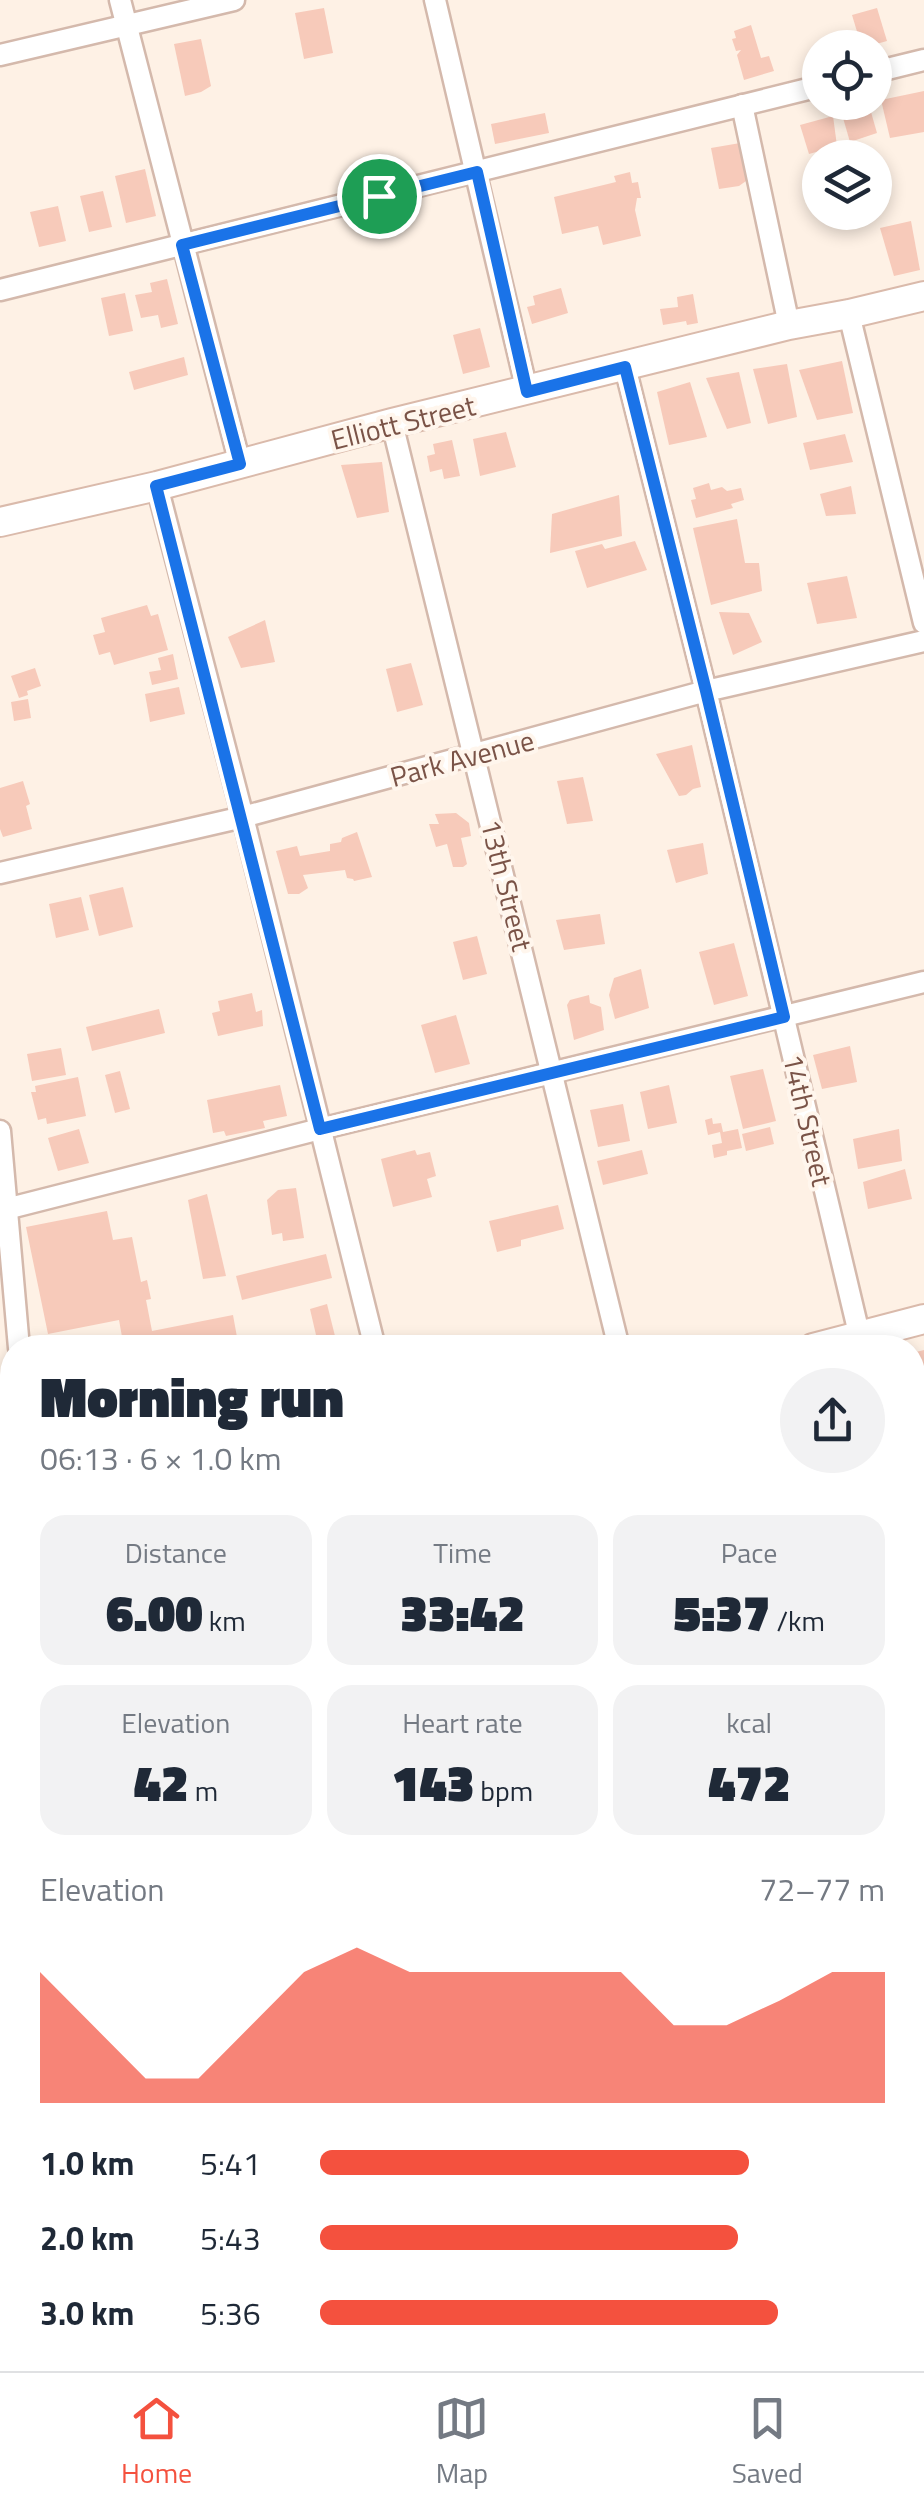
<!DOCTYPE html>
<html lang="en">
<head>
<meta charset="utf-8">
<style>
  :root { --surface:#fff; --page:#f2f2f3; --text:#1f2937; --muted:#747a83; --line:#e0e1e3; --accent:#f4513e }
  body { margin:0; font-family:"Titillium Web",sans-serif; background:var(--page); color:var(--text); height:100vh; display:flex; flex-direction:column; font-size:38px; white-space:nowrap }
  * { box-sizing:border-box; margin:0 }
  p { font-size:32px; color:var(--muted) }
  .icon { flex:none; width:55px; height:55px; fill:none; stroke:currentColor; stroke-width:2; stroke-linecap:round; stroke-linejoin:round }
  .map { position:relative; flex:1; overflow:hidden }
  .drawer { position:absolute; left:0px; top:1335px; width:925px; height:1038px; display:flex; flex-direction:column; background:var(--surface); border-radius:40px 40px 0 0; box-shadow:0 5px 15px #0003 }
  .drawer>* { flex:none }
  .controls { position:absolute; left:802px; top:30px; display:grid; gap:20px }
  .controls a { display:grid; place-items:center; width:90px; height:90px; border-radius:50%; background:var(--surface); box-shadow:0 5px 15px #0003; font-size:50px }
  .pin { position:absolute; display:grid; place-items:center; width:85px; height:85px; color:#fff; margin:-42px; border:5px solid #fff; border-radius:50%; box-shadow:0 2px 10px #0007 }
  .round { display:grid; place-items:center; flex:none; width:105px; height:105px; border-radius:52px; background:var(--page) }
  .head { display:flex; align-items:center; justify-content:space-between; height:170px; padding:0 40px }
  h1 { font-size:55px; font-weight:800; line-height:75px }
  .figures { display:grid; grid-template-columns:repeat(3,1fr); gap:15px; height:170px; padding:10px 40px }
  .figures div { display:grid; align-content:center; border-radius:25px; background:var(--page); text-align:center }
  .figures b { font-size:50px; font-weight:800 }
  .figures small { font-size:28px; font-weight:400 }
  .figures p { font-size:28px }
  .chart { height:280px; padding:20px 40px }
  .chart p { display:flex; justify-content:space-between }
  .chart svg { width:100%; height:180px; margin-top:10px; fill:var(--accent); opacity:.7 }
  ul { padding:0 40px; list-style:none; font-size:32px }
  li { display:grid; grid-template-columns:160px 120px 1fr; align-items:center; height:75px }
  li i { height:25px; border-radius:12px; background:var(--accent) }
  .menu { display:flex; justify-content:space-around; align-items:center; height:140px; border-top:2px solid var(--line); background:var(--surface); font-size:28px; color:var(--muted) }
  .menu a { display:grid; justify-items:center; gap:5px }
  .menu .current { color:var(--accent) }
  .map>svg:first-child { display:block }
</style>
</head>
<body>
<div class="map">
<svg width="924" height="2371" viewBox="0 0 924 2371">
  <rect width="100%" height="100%" fill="#fef1e5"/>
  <!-- building -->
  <g fill="#f7caba">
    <polygon points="324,8 333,53 304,59 295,13"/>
    <polygon points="877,8 887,41 862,48 852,15"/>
    <polygon points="751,25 761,58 769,56 774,71 744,80 737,55 741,50 736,51 732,39 736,38 734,31"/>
    <polygon points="201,39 211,86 201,92 185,96 174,44"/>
    <polygon points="924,91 924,132 890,138 881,100"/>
    <polygon points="869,105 877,133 850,142 841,111"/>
    <polygon points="545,113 549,133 495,144 491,124"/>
    <polygon points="833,116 837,146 809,154 800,125"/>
    <polygon points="746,142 753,176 739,186 719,189 711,148"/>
    <polygon points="145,169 156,216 126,223 115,176"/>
    <polygon points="630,172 632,183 638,182 641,198 637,198 635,210 641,236 603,245 598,226 562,234 554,197 616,182 614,176"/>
    <polygon points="103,191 112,227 89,232 80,196"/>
    <polygon points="58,206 66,241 39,247 30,212"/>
    <polygon points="911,221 920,270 894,276 880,228"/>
    <polygon points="167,279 178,324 161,328 158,315 141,318 135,295 152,292 150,283"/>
    <polygon points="561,288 568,313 532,324 527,307 535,305 533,296"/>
    <polygon points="125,293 133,331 109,336 101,298"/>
    <polygon points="693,294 698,323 687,325 686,321 663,325 660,309 678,307 677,297"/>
    <polygon points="480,328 490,367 463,374 453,335"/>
    <polygon points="184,357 188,375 134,390 129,372"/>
    <polygon points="842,361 853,413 817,420 799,370"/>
    <polygon points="787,364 797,417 768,424 753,369"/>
    <polygon points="739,372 751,423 727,429 706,378"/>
    <polygon points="690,382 707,437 669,445 657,392"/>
    <polygon points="506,432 516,467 480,476 473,439"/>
    <polygon points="845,434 853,462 810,470 803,443"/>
    <polygon points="452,440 460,476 444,479 442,469 430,472 427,456 435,454 433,444"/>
    <polygon points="382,462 389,512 357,518 341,465"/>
    <polygon points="709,483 711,490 722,487 727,491 741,488 744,500 731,504 733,508 696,518 691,500 696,499 693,488"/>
    <polygon points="851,486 856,514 826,516 820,494"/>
    <polygon points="619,495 622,536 550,553 552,514"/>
    <polygon points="737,519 745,563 759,563 762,591 711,605 693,528"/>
    <polygon points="635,541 647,570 587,588 575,551 602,544 605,549"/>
    <polygon points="847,576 857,618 817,624 807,583"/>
    <polygon points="147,605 151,616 158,614 168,650 114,665 110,652 99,655 93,635 105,632 101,618"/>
    <polygon points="719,612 749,613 762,642 733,655"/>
    <polygon points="265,620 275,662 241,668 228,637"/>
    <polygon points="173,654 178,679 152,685 149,672 161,670 158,658"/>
    <polygon points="411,663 423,705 397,712 386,669"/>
    <polygon points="35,668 41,686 27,691 28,695 19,698 11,676"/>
    <polygon points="179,687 185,714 150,722 145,694"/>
    <polygon points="28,699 31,718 14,721 11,702"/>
    <polygon points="692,745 701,787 693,789 686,795 679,796 656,754"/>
    <polygon points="583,777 593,821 567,824 557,781"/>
    <polygon points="23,781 30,804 26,806 32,829 3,837 0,829 0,788"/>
    <polygon points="456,813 469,823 471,836 461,838 467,864 463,867 453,867 447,844 436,847 429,824 439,824 435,814"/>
    <polygon points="357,832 372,877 354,881 353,879 347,878 345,870 303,875 308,888 299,894 288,894 276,851 297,846 300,856 330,851 330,844 341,842 342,838"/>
    <polygon points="703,843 708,874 676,883 667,850"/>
    <polygon points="123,887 133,927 99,936 89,895"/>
    <polygon points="81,897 89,930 56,938 49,904"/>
    <polygon points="600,914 605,944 564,950 556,920"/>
    <polygon points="477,936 487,974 463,980 453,942"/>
    <polygon points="734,943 748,996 714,1005 699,952"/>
    <polygon points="641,969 649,1008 615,1019 609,995 614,978"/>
    <polygon points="252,993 256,1012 262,1010 263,1026 218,1036 212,1013 220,1011 218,1001"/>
    <polygon points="589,995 590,1003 601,1007 604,1030 574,1040 567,1005 570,1000"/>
    <polygon points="159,1009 165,1033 92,1051 86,1027"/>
    <polygon points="456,1015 470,1064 435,1073 421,1025"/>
    <polygon points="850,1046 857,1082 822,1089 813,1055"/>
    <polygon points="61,1048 66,1075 32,1081 27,1054"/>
    <polygon points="763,1069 776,1121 743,1129 730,1076"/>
    <polygon points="120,1071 130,1109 115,1113 105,1075"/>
    <polygon points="78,1077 86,1116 47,1124 46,1118 38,1120 31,1092 36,1092 35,1086"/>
    <polygon points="280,1085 287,1116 263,1121 265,1128 226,1136 224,1131 213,1133 207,1100"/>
    <polygon points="669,1085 677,1123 648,1129 640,1092"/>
    <polygon points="623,1104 630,1141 598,1147 590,1110"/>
    <polygon points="712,1118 713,1124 721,1123 723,1132 738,1129 742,1148 727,1151 727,1155 714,1158 712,1145 722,1143 720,1132 708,1135 705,1120"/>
    <polygon points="770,1127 774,1144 746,1151 742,1134"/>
    <polygon points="79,1129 89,1163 58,1171 48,1138"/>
    <polygon points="899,1129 902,1161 858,1169 853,1139"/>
    <polygon points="415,1150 417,1155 430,1152 436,1176 427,1179 432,1197 393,1207 381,1159"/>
    <polygon points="642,1150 648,1174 603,1185 597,1161"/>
    <polygon points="905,1169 912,1199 868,1209 863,1182"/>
    <polygon points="296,1188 304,1238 283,1241 282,1233 272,1235 267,1200 278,1190"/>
    <polygon points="207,1194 226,1276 203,1279 188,1200"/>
    <polygon points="558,1205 564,1229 521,1240 521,1246 497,1252 489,1221"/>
    <polygon points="107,1211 113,1240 132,1237 141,1282 147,1280 151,1299 146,1300 152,1331 233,1315 239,1348 124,1348 119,1320 48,1334 26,1227"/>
    <polygon points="326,1254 332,1278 242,1300 236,1276"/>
    <polygon points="327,1304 338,1348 319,1348 310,1309"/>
    <polygon points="924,1350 924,1426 923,1426 912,1387 912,1353"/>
    <polygon points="924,2151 924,2202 912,2197 912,2172"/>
  </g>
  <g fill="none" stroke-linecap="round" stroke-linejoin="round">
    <!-- street casing -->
    <g stroke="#d4b9ac" stroke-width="25">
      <g id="street">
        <polyline points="120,0 240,464"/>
        <polyline points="435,0 527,391"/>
        <polyline points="0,55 234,0"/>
        <polyline points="875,72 924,60"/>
        <polyline points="742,105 789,325"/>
        <polyline points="0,290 820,86"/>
        <polyline points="849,314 924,623"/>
        <polyline points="625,367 706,691 862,1346"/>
        <polyline points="392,423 619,1348"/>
        <polyline points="157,486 243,817 375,1348"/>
        <polyline points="0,873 243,817 706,691 924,641"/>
        <polyline points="0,1131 19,1348"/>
        <polyline points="6,1209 320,1129 924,982"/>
        <polyline points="912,1558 924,1606"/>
        <polyline points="912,1656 924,1653"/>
        <polyline points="912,2242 924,2248"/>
        <polyline points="518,2360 530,2371"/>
        <polyline points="587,2371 593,2360"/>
        <polyline points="917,2371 924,2357"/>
      </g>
    </g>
    <!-- secondary casing -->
    <g stroke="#dabaab" stroke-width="32">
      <g id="secondary">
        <polyline points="0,522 157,486 392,423 789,325 849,314 924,296"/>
        <polyline points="813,1348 924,1319"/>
        <polyline points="0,1488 12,1490"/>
        <polyline points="0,1516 12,1519"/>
        <polyline points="912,1915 924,1921"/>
      </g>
    </g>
    <!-- street -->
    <use href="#street" stroke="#fff" stroke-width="20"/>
    <!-- secondary -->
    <use href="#secondary" stroke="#fff" stroke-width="28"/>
    <!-- rail casing -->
    <g stroke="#b2a1ca" stroke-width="9">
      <g id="rail">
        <polyline points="0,1963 12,2054"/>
        <polyline points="0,2064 12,2150"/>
        <polyline points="43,2360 45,2371"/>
      </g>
    </g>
    <!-- rail -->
    <use href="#rail" stroke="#fff6ed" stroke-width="5" stroke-dasharray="15" stroke-linecap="butt"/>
  </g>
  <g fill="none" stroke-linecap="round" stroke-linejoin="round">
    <!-- route casing -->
    <g stroke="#fff" stroke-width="20">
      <polygon id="route" points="477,172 527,392 625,367 706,691 784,1017 320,1129 156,486 240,464 182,245"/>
    </g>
    <!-- route -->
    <use href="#route" stroke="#1a73e8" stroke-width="12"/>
  </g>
  <g text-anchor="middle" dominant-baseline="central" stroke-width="8" stroke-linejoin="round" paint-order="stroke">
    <!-- street labels -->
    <g font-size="28" fill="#7a5347" stroke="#fff6ed">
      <text transform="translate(403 422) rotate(-14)">Elliott Street</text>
      <text transform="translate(462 758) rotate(-15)">Park Avenue</text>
      <text transform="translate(507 885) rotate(76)">13th Street</text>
      <text transform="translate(808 1120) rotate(77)">14th Street</text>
    </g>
  </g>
</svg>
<div class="controls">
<a><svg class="icon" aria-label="locate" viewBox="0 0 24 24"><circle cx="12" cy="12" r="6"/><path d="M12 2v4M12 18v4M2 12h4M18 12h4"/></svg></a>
<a><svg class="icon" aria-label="layers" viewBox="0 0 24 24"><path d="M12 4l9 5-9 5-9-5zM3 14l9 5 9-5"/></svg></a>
</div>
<div class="pin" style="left:379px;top:196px;background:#1e9e55"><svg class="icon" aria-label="arrive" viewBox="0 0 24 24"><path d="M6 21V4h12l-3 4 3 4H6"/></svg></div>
<section class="drawer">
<div class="head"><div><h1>Morning run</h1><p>06:13 · 6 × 1.0 km</p></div><a class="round"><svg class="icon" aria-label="share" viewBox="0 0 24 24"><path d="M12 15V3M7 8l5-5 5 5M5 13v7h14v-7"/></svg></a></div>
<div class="figures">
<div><p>Distance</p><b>6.00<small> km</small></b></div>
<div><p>Time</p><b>33:42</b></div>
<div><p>Pace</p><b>5:37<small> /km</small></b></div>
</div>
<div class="figures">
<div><p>Elevation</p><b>42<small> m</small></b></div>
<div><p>Heart rate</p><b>143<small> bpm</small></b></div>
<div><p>kcal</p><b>472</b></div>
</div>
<div class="chart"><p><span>Elevation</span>72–77 m</p>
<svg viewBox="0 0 160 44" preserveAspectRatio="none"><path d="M0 44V12L10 25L20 38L30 38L40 25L50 12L60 6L70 12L80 12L90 12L100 12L110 12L120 25L130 25L140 19L150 12L160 12V44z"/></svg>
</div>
<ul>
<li><b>1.0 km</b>5:41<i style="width:76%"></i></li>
<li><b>2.0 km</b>5:43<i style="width:74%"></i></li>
<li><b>3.0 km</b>5:36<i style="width:81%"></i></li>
</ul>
</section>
</div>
<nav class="menu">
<a class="current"><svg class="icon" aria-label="home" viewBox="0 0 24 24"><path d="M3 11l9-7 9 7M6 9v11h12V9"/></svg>Home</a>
<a><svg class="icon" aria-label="map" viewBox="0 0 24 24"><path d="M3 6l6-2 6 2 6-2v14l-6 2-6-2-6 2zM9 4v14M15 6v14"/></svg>Map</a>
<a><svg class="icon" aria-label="saved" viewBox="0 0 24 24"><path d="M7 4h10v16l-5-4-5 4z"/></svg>Saved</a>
</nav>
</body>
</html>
